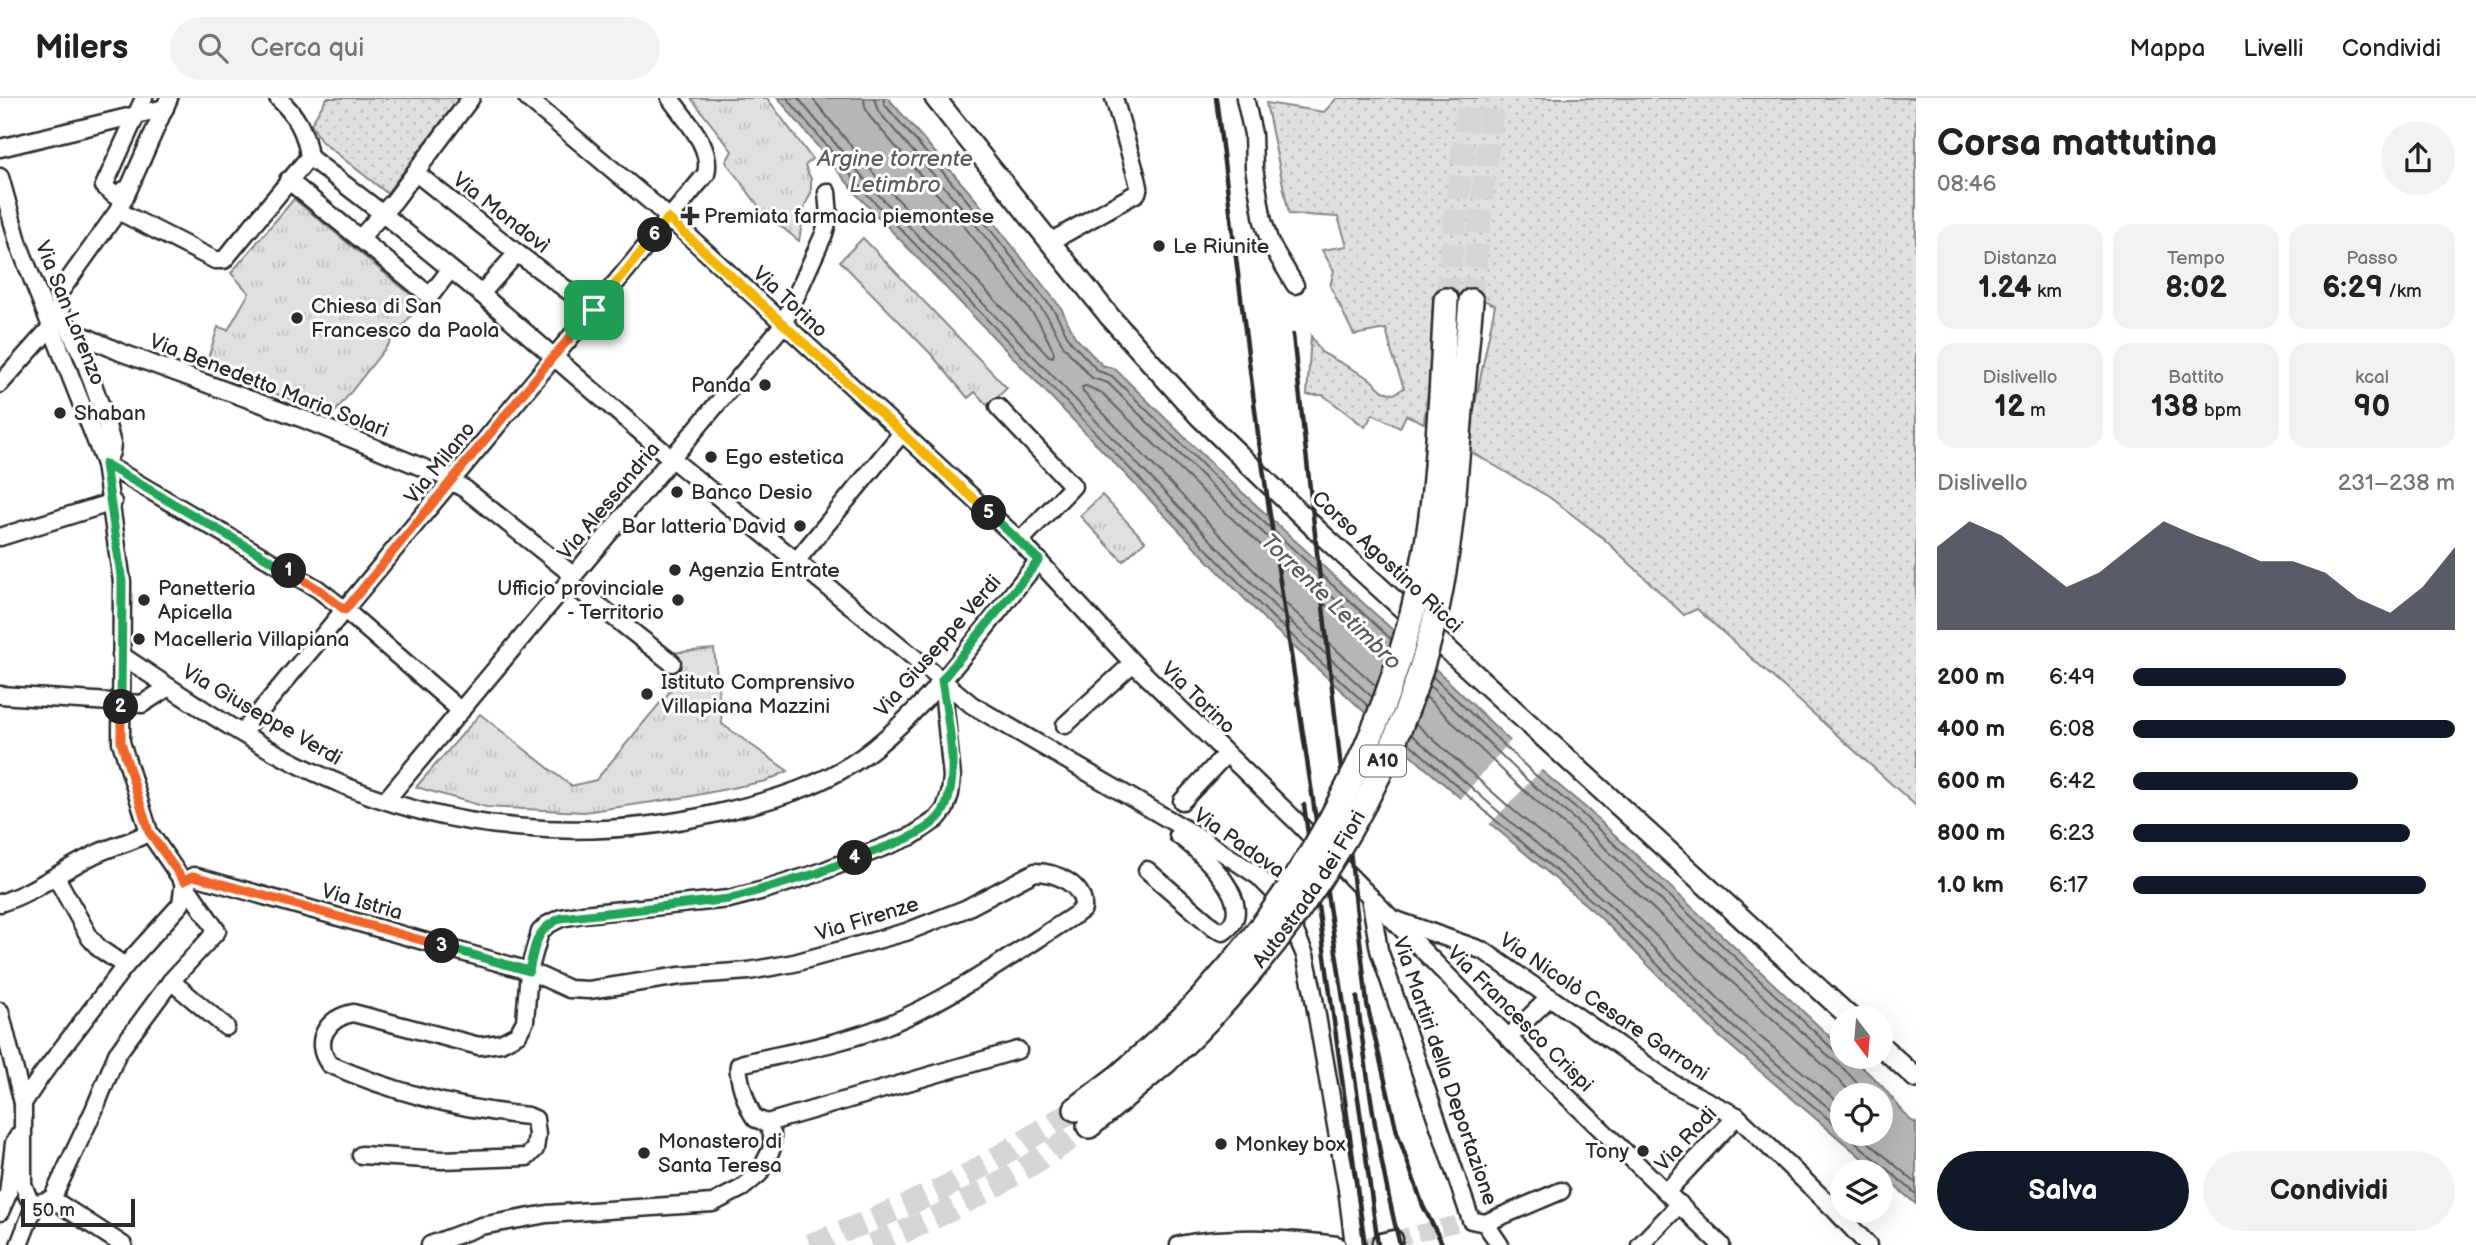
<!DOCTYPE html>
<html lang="it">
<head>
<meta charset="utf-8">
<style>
  :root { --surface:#fff; --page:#f2f2f2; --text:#202124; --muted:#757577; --line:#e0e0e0; --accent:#111827 }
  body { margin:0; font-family:"Balsamiq Sans",sans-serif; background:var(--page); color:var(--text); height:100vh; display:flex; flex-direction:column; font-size:26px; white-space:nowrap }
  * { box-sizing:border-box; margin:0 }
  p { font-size:23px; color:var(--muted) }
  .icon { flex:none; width:38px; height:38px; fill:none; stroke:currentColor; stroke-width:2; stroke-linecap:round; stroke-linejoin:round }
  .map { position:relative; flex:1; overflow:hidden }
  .side { display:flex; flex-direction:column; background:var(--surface); width:560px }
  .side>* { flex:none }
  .needle { width:46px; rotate:164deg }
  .buttons { position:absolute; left:1830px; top:908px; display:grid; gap:14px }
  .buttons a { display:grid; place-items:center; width:63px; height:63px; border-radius:50%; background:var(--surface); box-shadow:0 7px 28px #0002; font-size:35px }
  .scale { position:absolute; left:21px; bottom:18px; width:114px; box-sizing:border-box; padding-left:7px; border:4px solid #2b2b2b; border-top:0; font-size:19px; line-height:24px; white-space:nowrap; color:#2b2b2b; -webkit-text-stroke:5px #fff; paint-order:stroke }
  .pin { position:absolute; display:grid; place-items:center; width:60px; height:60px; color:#fff; margin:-30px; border-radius:14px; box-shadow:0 4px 10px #0006 }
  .km { position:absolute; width:35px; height:35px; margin:-18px; border-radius:50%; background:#222; color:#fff; font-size:19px; line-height:35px; text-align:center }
  .round { display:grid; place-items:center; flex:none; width:74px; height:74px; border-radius:37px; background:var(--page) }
  .summary { display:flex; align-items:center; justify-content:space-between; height:119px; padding:0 21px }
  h1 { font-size:38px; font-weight:700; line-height:52px }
  .metrics { display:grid; grid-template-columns:repeat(3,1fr); gap:10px; height:119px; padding:7px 21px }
  .metrics div { display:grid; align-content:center; border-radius:18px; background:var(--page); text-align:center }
  .metrics b { font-size:30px; font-weight:700 }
  .metrics small { font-size:19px; font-weight:400 }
  .metrics p { font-size:19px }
  .chart { height:196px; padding:14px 21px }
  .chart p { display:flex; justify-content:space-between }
  .chart svg { width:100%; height:126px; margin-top:7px; fill:var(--accent); opacity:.7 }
  .primary-button { display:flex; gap:14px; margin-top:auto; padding:14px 21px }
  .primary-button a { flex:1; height:80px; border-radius:42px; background:var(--accent); color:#fff; font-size:28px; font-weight:700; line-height:80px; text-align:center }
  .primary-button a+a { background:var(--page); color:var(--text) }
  ul { padding:0 21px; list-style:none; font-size:23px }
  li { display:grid; grid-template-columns:112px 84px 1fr; align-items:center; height:52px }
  li i { height:18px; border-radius:9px; background:var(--accent) }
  header { display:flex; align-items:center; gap:42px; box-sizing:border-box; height:98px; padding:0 35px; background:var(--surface); border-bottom:2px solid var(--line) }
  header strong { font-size:33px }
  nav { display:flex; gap:38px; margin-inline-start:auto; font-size:24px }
  .search { width:490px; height:63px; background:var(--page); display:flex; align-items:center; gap:18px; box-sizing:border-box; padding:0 24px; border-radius:38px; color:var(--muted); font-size:26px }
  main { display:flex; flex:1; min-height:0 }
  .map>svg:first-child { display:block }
</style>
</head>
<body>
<header>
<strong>Milers</strong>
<div class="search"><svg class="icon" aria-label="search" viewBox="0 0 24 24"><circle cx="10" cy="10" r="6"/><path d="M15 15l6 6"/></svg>Cerca qui</div>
<nav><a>Mappa</a><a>Livelli</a><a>Condividi</a></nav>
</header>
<main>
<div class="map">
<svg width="1916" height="1147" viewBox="0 0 1916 1147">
  <defs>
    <pattern id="grass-dots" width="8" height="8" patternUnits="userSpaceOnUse" patternTransform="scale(1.75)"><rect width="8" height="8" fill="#e0e0e0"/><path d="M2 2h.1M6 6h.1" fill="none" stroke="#c0c0c0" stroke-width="1.8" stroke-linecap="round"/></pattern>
    <pattern id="park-tufts" width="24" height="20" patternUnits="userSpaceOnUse" patternTransform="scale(1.75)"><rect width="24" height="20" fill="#e0e0e0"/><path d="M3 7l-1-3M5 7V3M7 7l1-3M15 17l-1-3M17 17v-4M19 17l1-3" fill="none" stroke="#c0c0c0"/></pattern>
  </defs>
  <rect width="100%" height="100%" fill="#fff"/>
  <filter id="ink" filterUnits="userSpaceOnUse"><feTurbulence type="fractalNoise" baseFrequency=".0143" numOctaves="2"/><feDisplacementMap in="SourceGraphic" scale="14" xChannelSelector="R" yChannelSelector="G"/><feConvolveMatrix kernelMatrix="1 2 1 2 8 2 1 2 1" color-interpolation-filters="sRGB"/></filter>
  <g filter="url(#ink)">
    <!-- grass -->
    <g fill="url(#grass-dots)" stroke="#868686" stroke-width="2">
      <polygon points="327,0 459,0 387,95 321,43 311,26"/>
      <polygon points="1337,0 1916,0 1916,708 1697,511 1684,517 1603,440 1549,399 1466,351 1495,207 1483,202 1433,197 1432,262 1424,325 1406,317 1400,330 1373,316 1365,329 1323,297 1307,297 1311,238 1321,254 1369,280 1383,293 1394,296 1404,290 1392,256 1386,231 1354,237 1330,188 1334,173 1322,152 1347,148 1338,119 1289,116 1266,5 1324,14"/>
    </g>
    <!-- park -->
    <g fill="url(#park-tufts)" stroke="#868686" stroke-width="2">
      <polygon points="691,0 767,0 812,61 805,68 811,81 811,95 805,107 799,143 763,114 726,64 732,53"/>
      <polygon points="294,101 421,205 335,314 304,306 205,270 218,229 228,232 249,195 231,175"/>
      <polygon points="863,140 1007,290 988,308 975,294 968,300 930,255 840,163"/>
      <polygon points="1102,397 1145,443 1123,463 1080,418"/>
      <polygon points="714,551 722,626 788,673 766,683 687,699 584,714 486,709 416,689 480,616 571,688 596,682 671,592 670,555"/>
    </g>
    <!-- water -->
    <path fill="#b6b6b6" stroke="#7e7e7e" stroke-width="2" fill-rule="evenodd" d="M778,0H888L977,103L1061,210L1075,239L1102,267L1115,271L1220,374L1444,579L1538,670L1586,710L1843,951V959H1851L1881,987L1910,1022L1916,1025V1106L1720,939L1599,818L1424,669L1266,523L859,99ZM1843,998H1881V1036H1843Z"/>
    <!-- pier -->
    <polygon fill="#fff" points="1512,641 1543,670 1487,729 1458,704"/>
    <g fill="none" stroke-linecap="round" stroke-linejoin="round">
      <!-- shore -->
      <g stroke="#636363" stroke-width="2">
        <polyline points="787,0 865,94 1271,518 1368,608"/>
        <polyline points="798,0 871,89 1277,511 1372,599"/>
        <polyline points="812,0 879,82 1049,258 1053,259 1054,254 1039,224 957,119 870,19 865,9 864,0"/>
        <polyline points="874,0 878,13 965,113 1048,219 1064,249 1092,280 1108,285 1209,385 1388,550"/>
        <polyline points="883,0 885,7 971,107 1055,214 1070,243 1098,273 1112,278 1215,379 1391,541"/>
        <polyline points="1432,578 1533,675 1581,715 1835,953 1843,955"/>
        <path d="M1429,587L1527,682L1575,722L1830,960C1844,968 1856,985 1869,998"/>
        <polyline points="1376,588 1284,504 1083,294 1082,289 1086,288 1102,295 1202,393 1385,561"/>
        <polyline points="1425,598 1520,689 1568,730 1700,855 1830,973 1854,998"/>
        <polyline points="1415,625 1507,707 1616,798 1738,920 1843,1008"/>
        <polyline points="1411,636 1500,715 1609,806 1731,927 1843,1022"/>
        <polyline points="1408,644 1494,721 1603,812 1725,934 1843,1033"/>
        <polyline points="1846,1036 1916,1096"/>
        <polyline points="1859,1036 1916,1085"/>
      </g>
      <!-- minor-tunnel -->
      <g stroke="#d5d5d5" stroke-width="16" stroke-dasharray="16 8" stroke-linecap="butt">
        <polyline points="1394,1141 1471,1122"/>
        <polyline points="1366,1147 1381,1144"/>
      </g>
      <!-- highway-tunnel -->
      <g stroke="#d5d5d5" stroke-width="23" stroke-dasharray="23 11" stroke-linecap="butt">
        <polyline points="1446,202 1469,0"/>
        <polyline points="1471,203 1493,0"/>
        <path d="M810,1147C859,1127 908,1108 955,1084C996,1061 1036,1036 1076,1011"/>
        <path d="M871,1147C949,1117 1021,1076 1089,1028"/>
      </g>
      <!-- minor casing -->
      <g stroke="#2b2b2b" stroke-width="21">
        <g id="minor">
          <polyline points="144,0 104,88 114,97 129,90 169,0"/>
          <path d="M278,0C296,17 306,34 309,59"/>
          <polyline points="527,0 656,108 1020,443 1133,565 1294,721 1546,978 1721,1147"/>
          <polyline points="1245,0 1253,36 1254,70 1263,123 1270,145 1295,187"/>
          <polyline points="0,50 165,10"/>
          <polyline points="309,59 383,116 481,196 672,361 972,607 1199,739 1258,778 1281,801 1305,857 1312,889 1347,1091 1354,1147"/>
          <polyline points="416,75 517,155 594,212"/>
          <polyline points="0,79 19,147 105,366 122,484 121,644 149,734 217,833 171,883 117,956 94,1012 52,1101 35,1106"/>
          <polyline points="288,82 430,198 450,172"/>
          <polyline points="129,90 118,113 57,198 62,217 84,261 105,320 112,346 111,354 105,366 318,491 345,512 461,613"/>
          <polyline points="118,113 215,162 224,162 309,59"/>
          <polyline points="360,140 394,103 471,0"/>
          <polyline points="1050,144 1137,95 1139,89 1137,80 1114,0"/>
          <polyline points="481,196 517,155"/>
          <polyline points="71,232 120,254 306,322 441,377 465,391 574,478"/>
          <polyline points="0,286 51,229"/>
          <polyline points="998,309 1073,388 1020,443"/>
          <polyline points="0,439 113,404"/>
          <polyline points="797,462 902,335"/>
          <polyline points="569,484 672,565"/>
          <path d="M121,557C187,601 254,648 327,680C447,735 590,745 718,715C772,703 830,686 874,650C938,598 987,526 1039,462"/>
          <polyline points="0,597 142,606 169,589"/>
          <polyline points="1065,627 1133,565"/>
          <path d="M242,635L706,76C713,48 685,22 670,0"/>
          <polyline points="386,702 783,227 824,136 829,118 827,94"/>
          <polyline points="1182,703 1226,656"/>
          <path d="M1147,772L1214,830L1223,834C1263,809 1199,752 1178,737"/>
          <polyline points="56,779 90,840 100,851 125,868"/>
          <path d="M184,783L194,778L529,873L569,891L589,892L680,878L749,873L794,865L906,834L965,811L1035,774C1056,774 1085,787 1083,811L1075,817C1015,855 950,902 885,928C840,946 791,954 744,965L739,967C736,976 749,1015 756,1021C757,1021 766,1025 767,1025L1018,952"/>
          <polyline points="1370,799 1379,852 1471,1122 1485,1125 1500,1147"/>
          <path d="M0,805C35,794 65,770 98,755C116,747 133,744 149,734"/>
          <polyline points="1396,822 1484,853 1672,985 1737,1018 1835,1112 1868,1147"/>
          <polyline points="171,883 226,929"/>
          <polyline points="0,913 23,1005"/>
          <polyline points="1508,940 1550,899"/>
          <path d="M361,1057L442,1062L527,1059L535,1051L537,1037L535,1021L528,1018C459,1011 392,994 329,966C312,942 328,920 353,915L479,948L501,945L518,936L525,923L529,873L540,834L547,827L561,820L583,816L729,801L764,792L818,775L912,738L937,721L945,711L950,696L952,679L942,582"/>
          <polyline points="1667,1093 1737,1018"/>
          <polyline points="52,1101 123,1147"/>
          <polyline points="0,1114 8,1096 14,1045 19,1037"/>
          <polyline points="1485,1125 1561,1093"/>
          <polyline points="1381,1144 1394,1141"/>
          <polyline points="19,1147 35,1106 28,1099 23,1086 23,1005 41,978 125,868 181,806 184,783"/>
          <polyline points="430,1147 481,1128 547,1116 713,1105 742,1090 759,1076 772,1050 772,1036 767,1025"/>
          <path d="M1179,1147C1232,1137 1285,1140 1337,1147"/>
          <polyline points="1640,1147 1680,1106"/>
        </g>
      </g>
      <!-- major casing -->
      <g stroke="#2b2b2b" stroke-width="24">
        <g id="major">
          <polyline points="935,0 1110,219 1199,318 1318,433 1851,920"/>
          <polyline points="1881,948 1916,980"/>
        </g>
      </g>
      <!-- highway casing -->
      <g stroke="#2b2b2b" stroke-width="28">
        <g id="highway">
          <polyline points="1441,298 1446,202"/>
          <polyline points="1462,300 1471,203"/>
          <polyline points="1076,1011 1118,979 1153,948"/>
          <polyline points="1089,1028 1165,964"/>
        </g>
      </g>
      <!-- minor -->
      <use href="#minor" stroke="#fff" stroke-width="16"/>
      <!-- major -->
      <use href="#major" stroke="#fff" stroke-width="19"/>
      <!-- highway -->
      <use href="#highway" stroke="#fff" stroke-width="23"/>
      <!-- rail -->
      <g stroke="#2b2b2b" stroke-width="4.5">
        <polyline points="1216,0 1259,344 1359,1007 1378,1147"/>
        <polyline points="1293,237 1367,906 1397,1034 1423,1108 1443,1147"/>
        <polyline points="1304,707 1365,1147"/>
        <path d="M1357,899C1367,983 1379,1065 1400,1147"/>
      </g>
      <!-- highway-bridge casing -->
      <g stroke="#2b2b2b" stroke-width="28" stroke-linecap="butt">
        <g id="highway-bridge">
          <path d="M1153,948C1172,930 1192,912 1209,892C1319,771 1396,617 1425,456C1435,404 1437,350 1441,298"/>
          <path id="s1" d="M1165,964C1293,845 1399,683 1437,511C1452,441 1456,370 1462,300"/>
        </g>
      </g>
      <!-- highway-bridge -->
      <use href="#highway-bridge" stroke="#fff" stroke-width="23"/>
    </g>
  </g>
  <g fill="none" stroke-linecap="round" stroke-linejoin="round" filter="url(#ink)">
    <!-- split-1 casing -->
    <g stroke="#fff" stroke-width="14">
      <polyline id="split-1" points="289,473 318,491 345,512 553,259 594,212"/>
    </g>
    <!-- split-2 casing -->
    <g stroke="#fff" stroke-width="14">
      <polyline id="split-2" points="121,609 122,484 105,366 289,473"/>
    </g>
    <!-- split-3 casing -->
    <g stroke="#fff" stroke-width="14">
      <polyline id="split-3" points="121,609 121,644 149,734 184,783 194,778 442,848"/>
    </g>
    <!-- split-4 casing -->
    <g stroke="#fff" stroke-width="14">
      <path id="split-4" d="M442,848L529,873C535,847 535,832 561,820L729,801L818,775L855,760"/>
    </g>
    <!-- split-5 casing -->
    <g stroke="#fff" stroke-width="14">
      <path id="split-5" d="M855,760C881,750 918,741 938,720C964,693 947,616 942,582L1039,462L989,415"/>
    </g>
    <!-- split-6 casing -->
    <g stroke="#fff" stroke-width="14">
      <polyline id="split-6" points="655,137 668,120 989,415"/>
    </g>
    <!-- split-7 casing -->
    <g stroke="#fff" stroke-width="14">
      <polyline id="split-7" points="594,212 655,137"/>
    </g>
    <!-- split-1 -->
    <use href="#split-1" stroke="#f0652b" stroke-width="9"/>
    <!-- split-2 -->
    <use href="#split-2" stroke="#22a559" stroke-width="9"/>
    <!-- split-3 -->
    <use href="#split-3" stroke="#f0652b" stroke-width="9"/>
    <!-- split-4 -->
    <use href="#split-4" stroke="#22a559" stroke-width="9"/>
    <!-- split-5 -->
    <use href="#split-5" stroke="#22a559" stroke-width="9"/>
    <!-- split-6 -->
    <use href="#split-6" stroke="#f5b400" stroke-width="9"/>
    <!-- split-7 -->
    <use href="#split-7" stroke="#f5b400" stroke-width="9"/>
  </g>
  <!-- markers -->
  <g fill="#2b2b2b" stroke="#fff" stroke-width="2.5">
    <path d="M686.5 107.5h7v7h7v7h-7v7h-7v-7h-7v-7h7z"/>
    <circle cx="1159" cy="148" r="7"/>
    <circle cx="297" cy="220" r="7"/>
    <circle cx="765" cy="287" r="7"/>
    <circle cx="60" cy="315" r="7"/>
    <circle cx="711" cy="359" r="7"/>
    <circle cx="677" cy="394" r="7"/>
    <circle cx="800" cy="428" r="7"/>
    <circle cx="675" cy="472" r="7"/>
    <circle cx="144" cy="502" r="7"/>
    <circle cx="678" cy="502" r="7"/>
    <circle cx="139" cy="541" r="7"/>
    <circle cx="647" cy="596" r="7"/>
    <circle cx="1221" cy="1046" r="7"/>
    <circle cx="1643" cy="1053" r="7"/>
    <circle cx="644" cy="1055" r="7"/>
  </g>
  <g text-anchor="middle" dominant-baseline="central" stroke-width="6" stroke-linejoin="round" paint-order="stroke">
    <!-- shield labels -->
    <rect fill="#fff" stroke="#6b6b6b" stroke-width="2" x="1360" y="647.5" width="46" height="31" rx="5"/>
    <g font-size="19" font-weight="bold" fill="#2b2b2b">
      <text x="1383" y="663">A10</text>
    </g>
    <!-- street labels -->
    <g font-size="21" fill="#2b2b2b" stroke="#fff">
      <text transform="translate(501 115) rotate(38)">Via Mondovì</text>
      <text transform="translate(790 204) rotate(43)">Via Torino</text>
      <text transform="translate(70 215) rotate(68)">Via San Lorenzo</text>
      <text transform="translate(269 288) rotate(21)">Via Benedetto Maria Solari</text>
      <text transform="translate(440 365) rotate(-51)">Via Milano</text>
      <text transform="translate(609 403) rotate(-50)">Via Alessandria</text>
      <text transform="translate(1387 464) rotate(43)">Corso Agostino Ricci</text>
      <text transform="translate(938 548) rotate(-49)">Via Giuseppe Verdi</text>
      <text transform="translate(1198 600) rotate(44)">Via Torino</text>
      <text transform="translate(262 617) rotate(30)">Via Giuseppe Verdi</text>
      <text transform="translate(1239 745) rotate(35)">Via Padova</text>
      <text stroke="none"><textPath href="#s1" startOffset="226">Autostrada dei Fiori</textPath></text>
      <text transform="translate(362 804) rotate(16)">Via Istria</text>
      <text transform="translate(867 821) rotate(-17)">Via Firenze</text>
      <text transform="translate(1604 909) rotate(34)">Via Nicolò Cesare Garroni</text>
      <text transform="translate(1520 921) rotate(45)">Via Francesco Crispi</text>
      <text transform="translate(1445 973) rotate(71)">Via Martiri della Deportazione</text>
      <text transform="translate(1686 1041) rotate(-47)">Via Rodi</text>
    </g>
    <!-- poi labels -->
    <g font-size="21" fill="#2b2b2b" stroke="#fff" text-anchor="start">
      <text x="704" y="118">Premiata farmacia piemontese</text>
      <text x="1173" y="148">Le Riunite</text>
      <text x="311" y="208">Chiesa di San<tspan x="311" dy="24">Francesco da Paola</tspan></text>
      <text x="751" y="287" text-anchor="end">Panda</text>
      <text x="74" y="315">Shaban</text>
      <text x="725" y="359">Ego estetica</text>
      <text x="691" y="394">Banco Desio</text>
      <text x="786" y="428" text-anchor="end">Bar latteria David</text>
      <text x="689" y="472">Agenzia Entrate</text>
      <text x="158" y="490">Panetteria<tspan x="158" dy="24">Apicella</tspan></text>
      <text x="664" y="490" text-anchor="end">Ufficio provinciale<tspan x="664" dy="24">- Territorio</tspan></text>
      <text x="153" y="541">Macelleria Villapiana</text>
      <text x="661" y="584">Istituto Comprensivo<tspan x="661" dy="24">Villapiana Mazzini</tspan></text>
      <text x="658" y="1043">Monastero di<tspan x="658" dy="24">Santa Teresa</tspan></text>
      <text x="1235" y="1046">Monkey box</text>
      <text x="1629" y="1053" text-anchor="end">Tony</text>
    </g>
    <!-- water labels -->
    <g font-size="23" font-style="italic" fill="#5c5c5c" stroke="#fff">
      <text x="895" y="61">Argine torrente<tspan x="895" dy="26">Letimbro</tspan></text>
      <text transform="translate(1331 504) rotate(44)">Torrente Letimbro</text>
    </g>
  </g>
</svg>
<div class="buttons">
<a><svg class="needle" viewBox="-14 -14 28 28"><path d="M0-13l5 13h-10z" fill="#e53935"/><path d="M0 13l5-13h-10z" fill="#757577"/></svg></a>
<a><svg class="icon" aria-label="locate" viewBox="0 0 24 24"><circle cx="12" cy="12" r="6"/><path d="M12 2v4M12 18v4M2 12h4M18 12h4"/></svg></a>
<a><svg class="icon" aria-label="layers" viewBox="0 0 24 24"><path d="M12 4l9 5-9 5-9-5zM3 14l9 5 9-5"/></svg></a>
</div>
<div class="scale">50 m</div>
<div class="pin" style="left:594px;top:212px;background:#1e9e55"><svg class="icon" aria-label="arrive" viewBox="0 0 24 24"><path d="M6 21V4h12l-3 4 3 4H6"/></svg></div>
<b class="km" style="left:289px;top:473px">1</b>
<b class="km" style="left:121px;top:609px">2</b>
<b class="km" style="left:442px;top:848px">3</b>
<b class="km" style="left:855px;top:760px">4</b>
<b class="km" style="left:989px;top:415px">5</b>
<b class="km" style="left:655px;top:137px">6</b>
</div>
<section class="side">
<div class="summary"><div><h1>Corsa mattutina</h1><p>08:46</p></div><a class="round"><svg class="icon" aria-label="share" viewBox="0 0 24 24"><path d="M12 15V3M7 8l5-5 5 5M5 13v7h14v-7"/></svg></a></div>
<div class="metrics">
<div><p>Distanza</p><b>1.24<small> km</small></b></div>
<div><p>Tempo</p><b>8:02</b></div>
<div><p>Passo</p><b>6:29<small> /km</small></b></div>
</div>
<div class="metrics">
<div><p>Dislivello</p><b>12<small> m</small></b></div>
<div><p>Battito</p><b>138<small> bpm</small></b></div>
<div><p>kcal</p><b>90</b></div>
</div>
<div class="chart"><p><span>Dislivello</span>231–238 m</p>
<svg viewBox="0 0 160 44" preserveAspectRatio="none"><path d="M0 44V15L10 6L20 11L30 20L40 29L50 24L60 15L70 6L80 11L90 15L100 20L110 20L120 24L130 33L140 38L150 29L160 15V44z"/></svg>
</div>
<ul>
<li><b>200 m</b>6:49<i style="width:66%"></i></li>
<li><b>400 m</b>6:08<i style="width:100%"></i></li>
<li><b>600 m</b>6:42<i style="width:70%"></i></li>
<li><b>800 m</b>6:23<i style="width:86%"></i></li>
<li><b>1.0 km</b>6:17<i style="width:91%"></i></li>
</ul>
<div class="primary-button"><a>Salva</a><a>Condividi</a></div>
</section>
</main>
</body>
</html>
